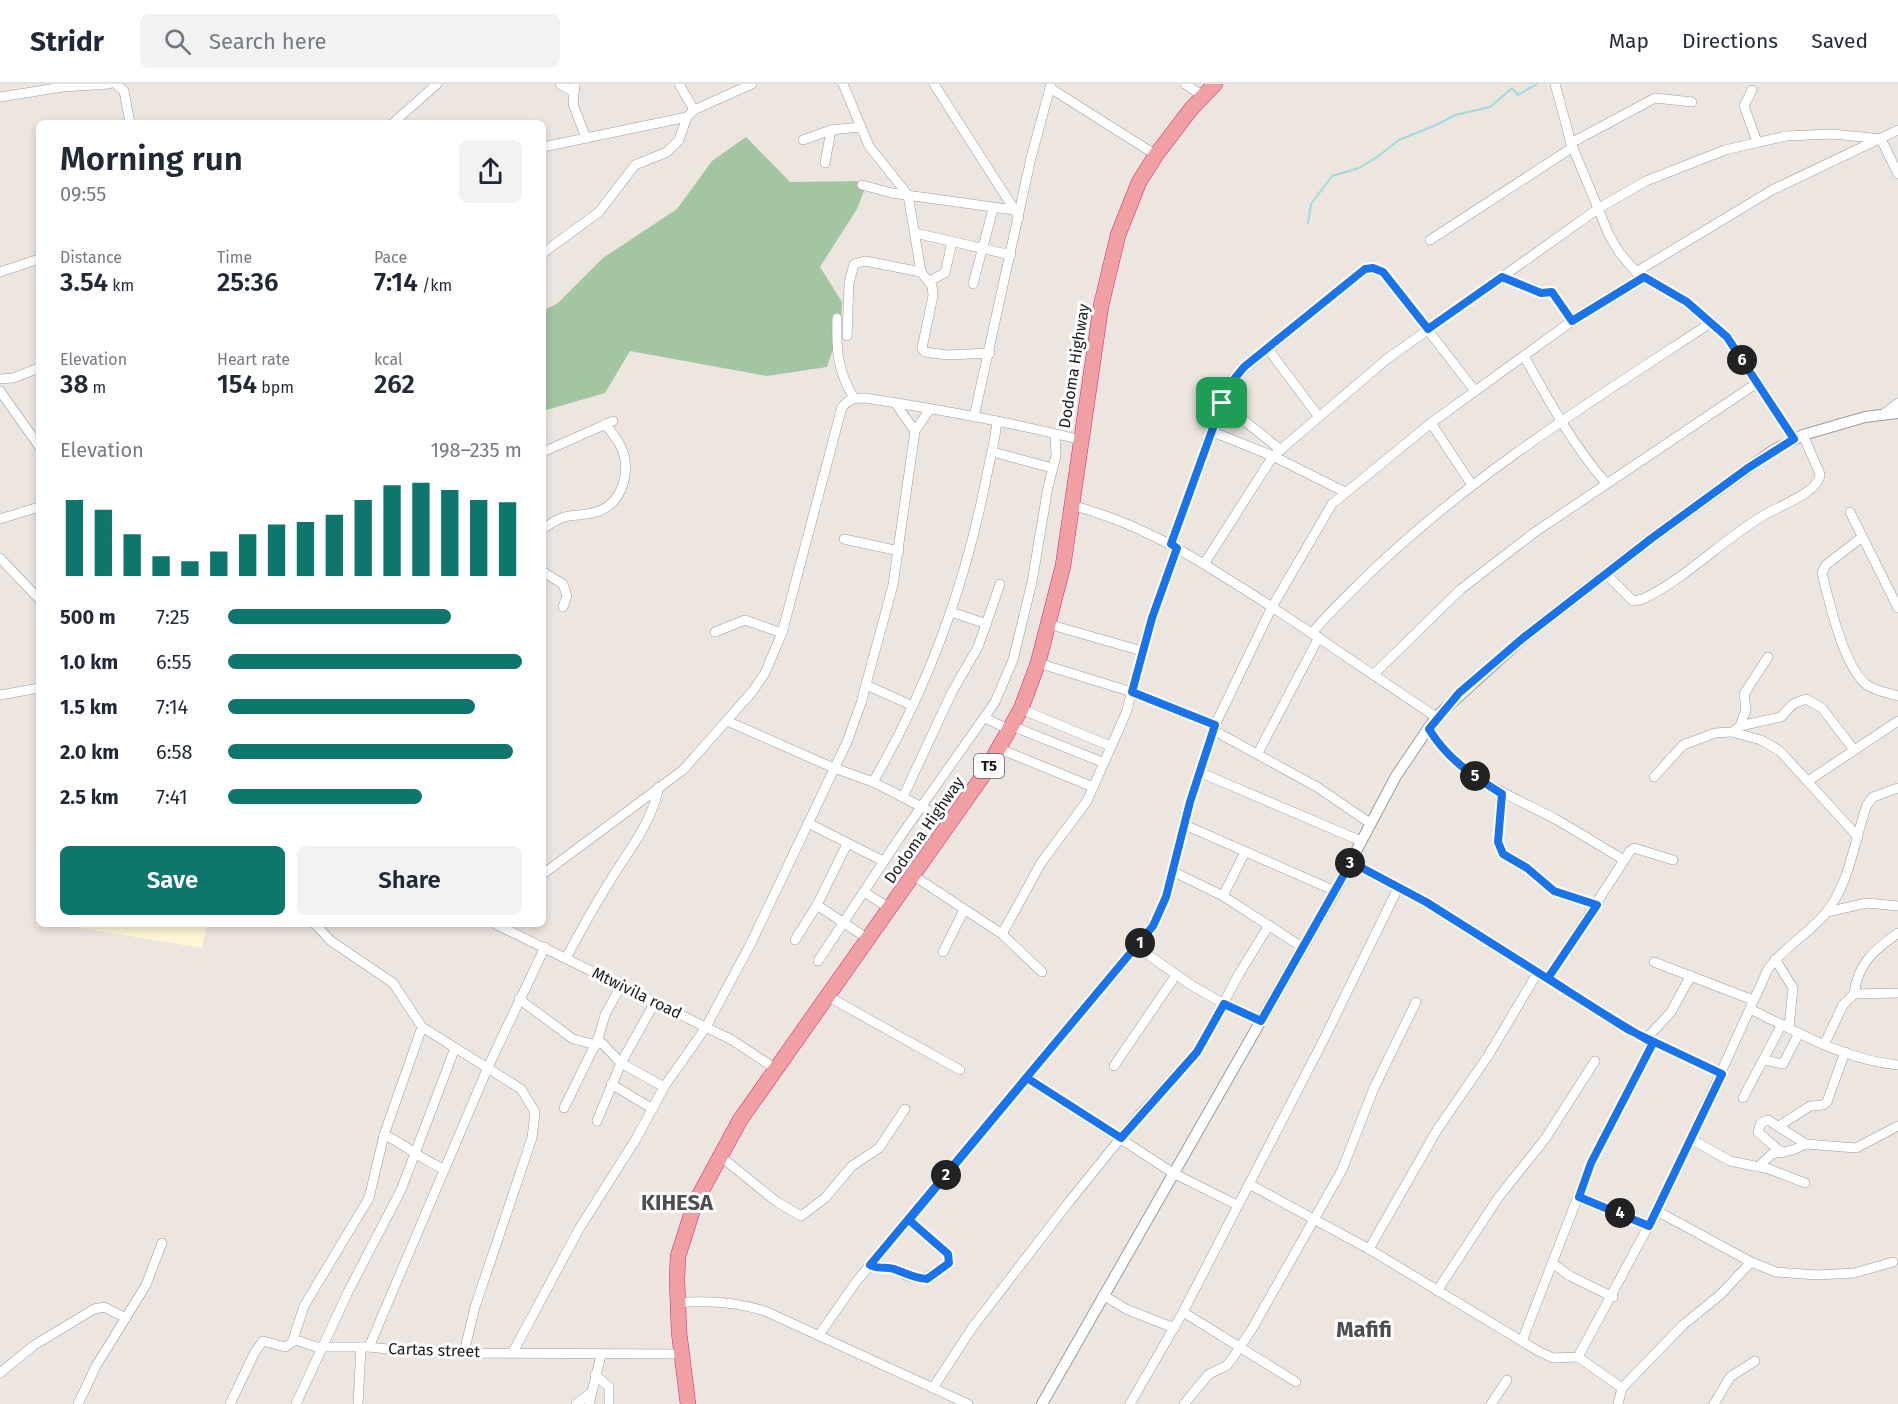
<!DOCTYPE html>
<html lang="en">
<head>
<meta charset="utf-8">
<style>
  :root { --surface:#fff; --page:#f2f2f3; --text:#1f2937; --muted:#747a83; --line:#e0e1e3; --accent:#0f766e }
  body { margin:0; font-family:"Fira Sans",sans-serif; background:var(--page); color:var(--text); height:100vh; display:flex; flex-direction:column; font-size:22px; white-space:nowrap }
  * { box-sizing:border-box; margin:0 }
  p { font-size:20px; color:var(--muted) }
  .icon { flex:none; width:33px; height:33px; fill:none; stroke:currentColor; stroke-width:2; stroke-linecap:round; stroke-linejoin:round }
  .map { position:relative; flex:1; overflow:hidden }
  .panel { position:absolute; left:36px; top:36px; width:510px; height:807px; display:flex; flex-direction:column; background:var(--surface); border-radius:9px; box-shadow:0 3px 9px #0003 }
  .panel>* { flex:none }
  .pin { position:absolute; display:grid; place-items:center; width:51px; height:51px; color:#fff; margin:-26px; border-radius:12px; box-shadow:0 3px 9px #0006 }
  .km { position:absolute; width:30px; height:30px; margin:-15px; border-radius:50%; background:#222; color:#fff; font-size:16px; line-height:30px; text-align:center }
  .round { display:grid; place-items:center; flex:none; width:63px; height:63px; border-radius:9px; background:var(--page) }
  .overview { display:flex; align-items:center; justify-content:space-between; height:102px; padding:0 24px }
  h1 { font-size:33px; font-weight:600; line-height:45px }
  .metrics { display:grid; grid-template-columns:repeat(3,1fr); gap:9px; height:102px; padding:6px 24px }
  .metrics div { display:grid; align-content:center }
  .metrics b { font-size:26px; font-weight:600 }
  .metrics small { font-size:16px; font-weight:400 }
  .metrics p { font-size:16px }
  .chart { height:168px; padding:12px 24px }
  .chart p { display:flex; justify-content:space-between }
  .chart svg { width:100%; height:108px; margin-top:6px; stroke:var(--accent); stroke-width:6 }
  .button { display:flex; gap:12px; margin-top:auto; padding:12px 24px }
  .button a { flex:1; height:69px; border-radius:9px; background:var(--accent); color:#fff; font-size:24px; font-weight:600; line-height:69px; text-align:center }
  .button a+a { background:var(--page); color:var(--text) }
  ul { padding:0 24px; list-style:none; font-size:20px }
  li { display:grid; grid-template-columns:96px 72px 1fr; align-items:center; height:45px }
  li i { height:15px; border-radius:8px; background:var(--accent) }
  header { display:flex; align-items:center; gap:36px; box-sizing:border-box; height:84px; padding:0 30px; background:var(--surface); border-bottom:2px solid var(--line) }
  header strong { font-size:28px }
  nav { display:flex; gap:33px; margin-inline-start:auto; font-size:21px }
  .search { width:420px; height:54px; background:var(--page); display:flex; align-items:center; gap:15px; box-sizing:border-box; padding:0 21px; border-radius:9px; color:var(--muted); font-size:22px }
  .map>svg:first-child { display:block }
</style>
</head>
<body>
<header>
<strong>Stridr</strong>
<div class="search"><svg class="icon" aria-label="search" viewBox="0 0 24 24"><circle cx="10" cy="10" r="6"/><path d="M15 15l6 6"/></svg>Search here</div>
<nav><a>Map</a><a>Directions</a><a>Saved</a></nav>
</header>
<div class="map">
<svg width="1898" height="1320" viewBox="0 0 1898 1320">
  <rect width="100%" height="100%" fill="#ede5e0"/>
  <!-- education -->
  <polygon fill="#fff6d7" points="80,840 207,840 202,864 80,844"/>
  <!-- cemetery -->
  <polygon fill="#a4c5a1" points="746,53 790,98 868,97 857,125 820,183 842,218 841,241 827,283 767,292 630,267 605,309 543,327 543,227 558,219 603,174 677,125 712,77"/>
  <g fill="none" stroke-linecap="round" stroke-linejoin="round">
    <!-- stream -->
    <polyline stroke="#a0dbdb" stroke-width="2" points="1308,139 1311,120 1332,92 1359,84 1377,73 1399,56 1436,41 1455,31 1490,23 1512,4 1518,11 1537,0"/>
    <!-- minor casing -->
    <g stroke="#9c9c9c" stroke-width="10">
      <g id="minor">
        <polyline points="116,0 124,7 130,39"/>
        <polyline points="560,0 572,7"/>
        <polyline points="575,0 573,20 586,54"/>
        <polyline points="679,0 694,26"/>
        <polyline points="843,0 869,62 908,111 921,188 932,202 933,212 922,264 925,268 947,271 990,269"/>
        <polyline points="934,0 1019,133"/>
        <polyline points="1185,0 1203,12"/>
        <polyline points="1555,0 1571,59 1609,151 1619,168 1636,188 1687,218 1727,253 1794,355"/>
        <polyline points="1050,4 1156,71"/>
        <polyline points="1752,6 1744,22 1757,58"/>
        <polyline points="0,13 63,3 109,0"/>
        <polyline points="393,39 437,0"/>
        <polyline points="803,56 831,46 860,43"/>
        <polyline points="1571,59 1655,14 1692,18"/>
        <polyline points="543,63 687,33"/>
        <polyline points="825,79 831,46"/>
        <polyline points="862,101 892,109 1014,126"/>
        <polyline points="915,149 1011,171"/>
        <polyline points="1430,156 1573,63"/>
        <polyline points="543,169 599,128 635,81 667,68 679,56 687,33 694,26 752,0"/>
        <polyline points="0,188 39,175"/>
        <polyline points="1636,188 1772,106 1898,46"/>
        <polyline points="1502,193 1541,209 1552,208 1572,237"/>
        <polyline points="929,197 945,189 952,158"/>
        <polyline points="973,200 993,125"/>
        <path d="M837,234C836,264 837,287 854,314"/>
        <polyline points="847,252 849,199 854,180 865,177 921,188"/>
        <polyline points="1268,265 1319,333"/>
        <path d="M1524,272C1549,317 1572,360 1606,399"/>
        <polyline points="0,295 13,294 39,284"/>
        <polyline points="0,307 39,362"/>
        <polyline points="895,319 915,347"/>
        <polyline points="1222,319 1281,366"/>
        <polyline points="1882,331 1898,319"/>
        <polyline points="974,333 1031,74 1051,0"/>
        <polyline points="1431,339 1472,401"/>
        <polyline points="1213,348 1273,372 1345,408"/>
        <polyline points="543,368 613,337"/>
        <polyline points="993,368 1052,384"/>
        <path d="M1071,421C1142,440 1189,470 1250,509C1313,549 1374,592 1436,633"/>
        <polyline points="1850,428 1898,524"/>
        <polyline points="0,435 39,423"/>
        <path d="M543,445C571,424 573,436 599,427C625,417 632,382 619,359C615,353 610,346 605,340"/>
        <path d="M1862,453L1826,481L1822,489C1829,518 1844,584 1867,601C1876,607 1888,609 1898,612"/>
        <polyline points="844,455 899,467"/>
        <polyline points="1171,460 1226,305 1233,294 1365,185 1378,185 1383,188 1475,307"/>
        <polyline points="0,474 39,515"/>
        <polyline points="1204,480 1273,372 1387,275 1599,124 1646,97 1725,66 1786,52 1833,50 1881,55 1898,90"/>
        <polyline points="543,488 563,500 567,512 563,523"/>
        <path d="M1606,490L1633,517L1643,515C1688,493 1723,455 1766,430C1780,422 1820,407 1820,390L1803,351"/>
        <polyline points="951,528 987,540"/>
        <polyline points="1048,540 1142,567"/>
        <polyline points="715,548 745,536 782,549"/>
        <path d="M1313,548C1330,527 1351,508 1370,489C1473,390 1593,316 1712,238"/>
        <polyline points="1038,579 1132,608 1215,641"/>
        <polyline points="1374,590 1461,505 1535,448 1757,299"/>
        <polyline points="866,601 913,622"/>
        <polyline points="0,611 39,604"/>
        <polyline points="1021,625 1110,662"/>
        <polyline points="985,634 1010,646"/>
        <polyline points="727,637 834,684 873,698 951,738"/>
        <polyline points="1012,642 1102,678"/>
        <polyline points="1740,642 1781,633 1793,620 1806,615 1822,624 1854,666"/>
        <path d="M1429,644C1460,695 1507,709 1557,736C1580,749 1602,763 1624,776"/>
        <polyline points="1213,646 1317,703 1370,739"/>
        <polyline points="1732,648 1761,656 1780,667 1858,753"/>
        <polyline points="1000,665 1093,703"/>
        <polyline points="1258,669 1319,553"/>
        <polyline points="1199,688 1361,757"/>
        <polyline points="1654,693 1683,661 1715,649 1732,648 1740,642 1746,626 1744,610 1768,573"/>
        <polyline points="1808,697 1898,637"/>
        <path d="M873,698C927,605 964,505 985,400C989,379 995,358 997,337"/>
        <polyline points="1501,710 1498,758 1503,770 1527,784 1555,807 1597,821"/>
        <polyline points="903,713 952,608 978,563 1000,500"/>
        <polyline points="808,739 883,777"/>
        <polyline points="1185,741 1335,807"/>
        <polyline points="1351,778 1426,818 1629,946 1721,990"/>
        <polyline points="1174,788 1223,812 1302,863"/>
        <path d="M543,790L683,686L752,608L765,589L782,549L842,323C849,315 854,314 865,314C937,325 1010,338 1081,356"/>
        <polyline points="914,792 1002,850 1042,888"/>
        <polyline points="864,808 891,825"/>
        <polyline points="1223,812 1245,768"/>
        <polyline points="817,821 868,855"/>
        <polyline points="1827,828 1867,819 1898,822"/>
        <polyline points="315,840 331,857 393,899 422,943 521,1005 535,1028 532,1054 475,1223 464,1268"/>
        <polyline points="495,840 732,956 776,985"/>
        <polyline points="1002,850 1041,779 1087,717 1126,629 1152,534 1177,464"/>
        <polyline points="795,856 817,821 847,760"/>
        <polyline points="1137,863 1191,901 1224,920 1261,937"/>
        <polyline points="943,868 964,826"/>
        <path d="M566,874C580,848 594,822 610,797C629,766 651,740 659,703"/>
        <polyline points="1775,875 1793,904 1789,943"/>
        <polyline points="818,877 900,753 995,618 1013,576 1032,498 1048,403 1056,372 1055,350"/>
        <polyline points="1654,878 1753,916"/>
        <polyline points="1548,894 1630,767 1634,764 1673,776"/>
        <polyline points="621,901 605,931 598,955 621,979 664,1003"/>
        <path d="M1854,910C1858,879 1874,866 1898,849"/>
        <polyline points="829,913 960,986"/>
        <polyline points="519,915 573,955 596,961"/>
        <path d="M1750,925C1797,948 1845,976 1898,981"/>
        <polyline points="1646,955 1671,928 1690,893"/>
        <polyline points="1824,961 1843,921 1854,910 1898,909"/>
        <polyline points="1764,976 1783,980 1799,949"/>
        <polyline points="1114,982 1176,891"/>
        <polyline points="1027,994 1173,1089 1237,1121"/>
        <polyline points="611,1000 653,1025"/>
        <polyline points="1743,1014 1782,940"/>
        <polyline points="564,1024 597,957"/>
        <polyline points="597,1037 621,979 655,918"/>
        <polyline points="1779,1042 1810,1022 1823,1021 1827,1018 1845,968"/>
        <path d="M384,1051C406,1060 422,1077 445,1085"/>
        <polyline points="1691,1055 1730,1077 1769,1085 1805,1099"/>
        <polyline points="1782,1069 1758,1048 1761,1039 1768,1036 1806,1060"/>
        <polyline points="720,1072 777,1118 801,1132 825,1114 852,1082 879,1064 905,1025"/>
        <polyline points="1759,1082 1772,1070 1793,1066 1806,1060 1856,1064 1898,1042"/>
        <path d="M1249,1100L1369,1165L1538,1267L1553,1274L1578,1273L1665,1111L1768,885C1784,863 1808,850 1825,830C1850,800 1854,756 1867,721L1873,713L1898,704"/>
        <polyline points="1579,1113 1649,1142"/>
        <polyline points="1657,1127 1751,1178 1776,1188 1818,1191 1854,1189 1893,1178"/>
        <polyline points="1369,1165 1437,1046 1488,972 1538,888"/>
        <polyline points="1552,1179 1570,1192 1613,1213"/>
        <path d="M870,1181C879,1185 885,1182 893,1184C894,1184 900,1189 901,1189C921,1199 934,1192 949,1179L948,1170L909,1136"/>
        <polyline points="1437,1207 1498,1114 1545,1055 1595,977"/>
        <polyline points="1103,1211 1126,1225 1174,1244"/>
        <path d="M677,1219C707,1216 736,1218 765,1227L968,1320"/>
        <polyline points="1183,1228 1296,1298"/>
        <polyline points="819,1251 856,1198 1153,842 1166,813 1190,719 1215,641 1272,523 1332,420 1431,339 1572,237 1644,193"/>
        <polyline points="293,1256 304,1222 369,1114 384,1051 422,943"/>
        <polyline points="1522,1257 1591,1079 1653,959"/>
        <polyline points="369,1263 488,983 545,863"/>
        <polyline points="513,1268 579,1145 636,1055 664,1003 706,943 751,859 847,658 861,619 893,501 915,347 930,325"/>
        <polyline points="1578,1273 1622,1304 1618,1320"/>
        <polyline points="0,1289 33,1262 94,1225 104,1223 126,1234"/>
        <polyline points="595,1291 609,1303 609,1320"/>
        <polyline points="933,1304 972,1244 1069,1118 1140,1030 1197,968 1239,890 1269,841"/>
        <polyline points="1622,1304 1683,1241 1720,1211 1751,1178"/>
        <polyline points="78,1320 96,1282 146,1201 162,1159"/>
        <polyline points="230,1320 255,1268 263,1257 285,1263 296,1256 316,1263 369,1263 424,1269 682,1270"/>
        <polyline points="296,1320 348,1208 401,1106 455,964"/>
        <polyline points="358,1320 361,1263"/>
        <polyline points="576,1320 591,1309"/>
        <polyline points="589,1320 601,1271"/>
        <polyline points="1130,1320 1183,1228 1323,957 1398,804"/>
        <polyline points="1184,1320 1209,1290 1226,1282 1232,1275 1252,1245 1342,1086 1374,1004 1416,918"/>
        <polyline points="1491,1320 1507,1296"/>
        <polyline points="1714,1320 1730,1293 1755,1277"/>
      </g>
    </g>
    <!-- tertiary casing -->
    <g stroke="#9c9c9c" stroke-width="12">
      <polyline id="tertiary" points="1042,1320 1335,807 1396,692 1436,633 1523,554 1652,454 1772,367 1803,351 1865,333 1898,329"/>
    </g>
    <!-- trunk casing -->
    <g stroke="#d42489" stroke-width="16">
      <polyline id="trunk" points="688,1320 679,1248 677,1195 678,1172 695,1119 740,1036 982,693 1021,625 1038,579 1063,482 1101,222 1118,151 1139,98 1156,71 1191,25 1215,0"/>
    </g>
    <!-- minor -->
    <use href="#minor" stroke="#fff" stroke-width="9"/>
    <!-- tertiary -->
    <use href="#tertiary" stroke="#fff" stroke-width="10"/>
    <!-- trunk -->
    <use href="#trunk" stroke="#f09fa2" stroke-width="15"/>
  </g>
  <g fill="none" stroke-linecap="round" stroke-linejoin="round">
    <!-- route casing -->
    <g stroke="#fff" stroke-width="12">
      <path id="route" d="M1222,319L1171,460L1177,464L1152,534L1132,608L1215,641L1190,718L1166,813L1153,842L870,1181C880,1186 886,1182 894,1185C905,1189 914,1194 927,1195L949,1179L948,1170L909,1136L1027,994L1121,1054L1197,968L1224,920L1261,937L1351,778L1426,818L1629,946L1722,990L1649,1142L1579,1113L1591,1079L1653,959C1617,939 1583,917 1548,894L1597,821L1554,807L1527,784L1503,770L1498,758L1502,710C1472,691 1447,675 1429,645L1459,609L1523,554L1652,454L1748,384L1794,355L1727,253L1687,218L1644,193L1572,237L1552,208L1541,209L1502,193L1428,245L1383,188L1373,184L1365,185L1244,283L1226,305L1222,319"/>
    </g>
    <!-- route -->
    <use href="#route" stroke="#1a73e8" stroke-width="8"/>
  </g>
  <g text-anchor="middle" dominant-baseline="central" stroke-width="6" stroke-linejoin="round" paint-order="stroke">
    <!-- shield labels -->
    <rect fill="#fff" stroke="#5f5f5f" stroke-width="1.5" x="974" y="670" width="30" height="24" rx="4.5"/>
    <g font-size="15" font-weight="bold" fill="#1b1b1b">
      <text x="989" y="682">T5</text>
    </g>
    <!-- street labels -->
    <g font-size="16" fill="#1b1b1b" stroke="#fff">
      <text transform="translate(1074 282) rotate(-81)">Dodoma Highway</text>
      <text transform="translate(924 746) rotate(-55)">Dodoma Highway</text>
      <text transform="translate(637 909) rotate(26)">Mtwivila road</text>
      <text transform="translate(434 1266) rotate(2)">Cartas street</text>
    </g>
    <!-- district labels -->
    <g font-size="22" font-weight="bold" fill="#4e4e4e" stroke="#fff">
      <text x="677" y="1118">KIHESA</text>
      <text x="1364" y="1245">Mafifi</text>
    </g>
  </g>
</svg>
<div class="pin" style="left:1222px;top:319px;background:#1e9e55"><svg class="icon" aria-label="arrive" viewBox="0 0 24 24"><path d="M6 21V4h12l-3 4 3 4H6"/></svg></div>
<b class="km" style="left:1140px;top:859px">1</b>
<b class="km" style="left:946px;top:1091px">2</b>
<b class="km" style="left:1350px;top:779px">3</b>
<b class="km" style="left:1620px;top:1129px">4</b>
<b class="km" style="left:1475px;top:692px">5</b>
<b class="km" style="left:1742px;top:276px">6</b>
<section class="panel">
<div class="overview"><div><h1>Morning run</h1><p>09:55</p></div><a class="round"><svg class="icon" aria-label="share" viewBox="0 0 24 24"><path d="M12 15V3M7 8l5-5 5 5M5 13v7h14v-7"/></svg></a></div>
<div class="metrics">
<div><p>Distance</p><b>3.54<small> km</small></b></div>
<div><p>Time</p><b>25:36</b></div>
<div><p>Pace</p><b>7:14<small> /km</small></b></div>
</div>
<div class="metrics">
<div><p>Elevation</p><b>38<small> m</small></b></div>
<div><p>Heart rate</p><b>154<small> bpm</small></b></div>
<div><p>kcal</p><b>262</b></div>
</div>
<div class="chart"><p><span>Elevation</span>198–235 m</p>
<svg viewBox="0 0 160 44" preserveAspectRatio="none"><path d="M5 44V13M15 44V17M25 44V27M35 44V36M45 44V38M55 44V34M65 44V27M75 44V23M85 44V22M95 44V19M105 44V13M115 44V7M125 44V6M135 44V9M145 44V13M155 44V14"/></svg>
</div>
<ul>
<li><b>500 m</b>7:25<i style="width:76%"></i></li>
<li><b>1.0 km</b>6:55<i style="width:100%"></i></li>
<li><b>1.5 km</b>7:14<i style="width:84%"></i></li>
<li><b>2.0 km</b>6:58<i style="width:97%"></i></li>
<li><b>2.5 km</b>7:41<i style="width:66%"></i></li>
</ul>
<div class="button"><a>Save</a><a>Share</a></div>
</section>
</div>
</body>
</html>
